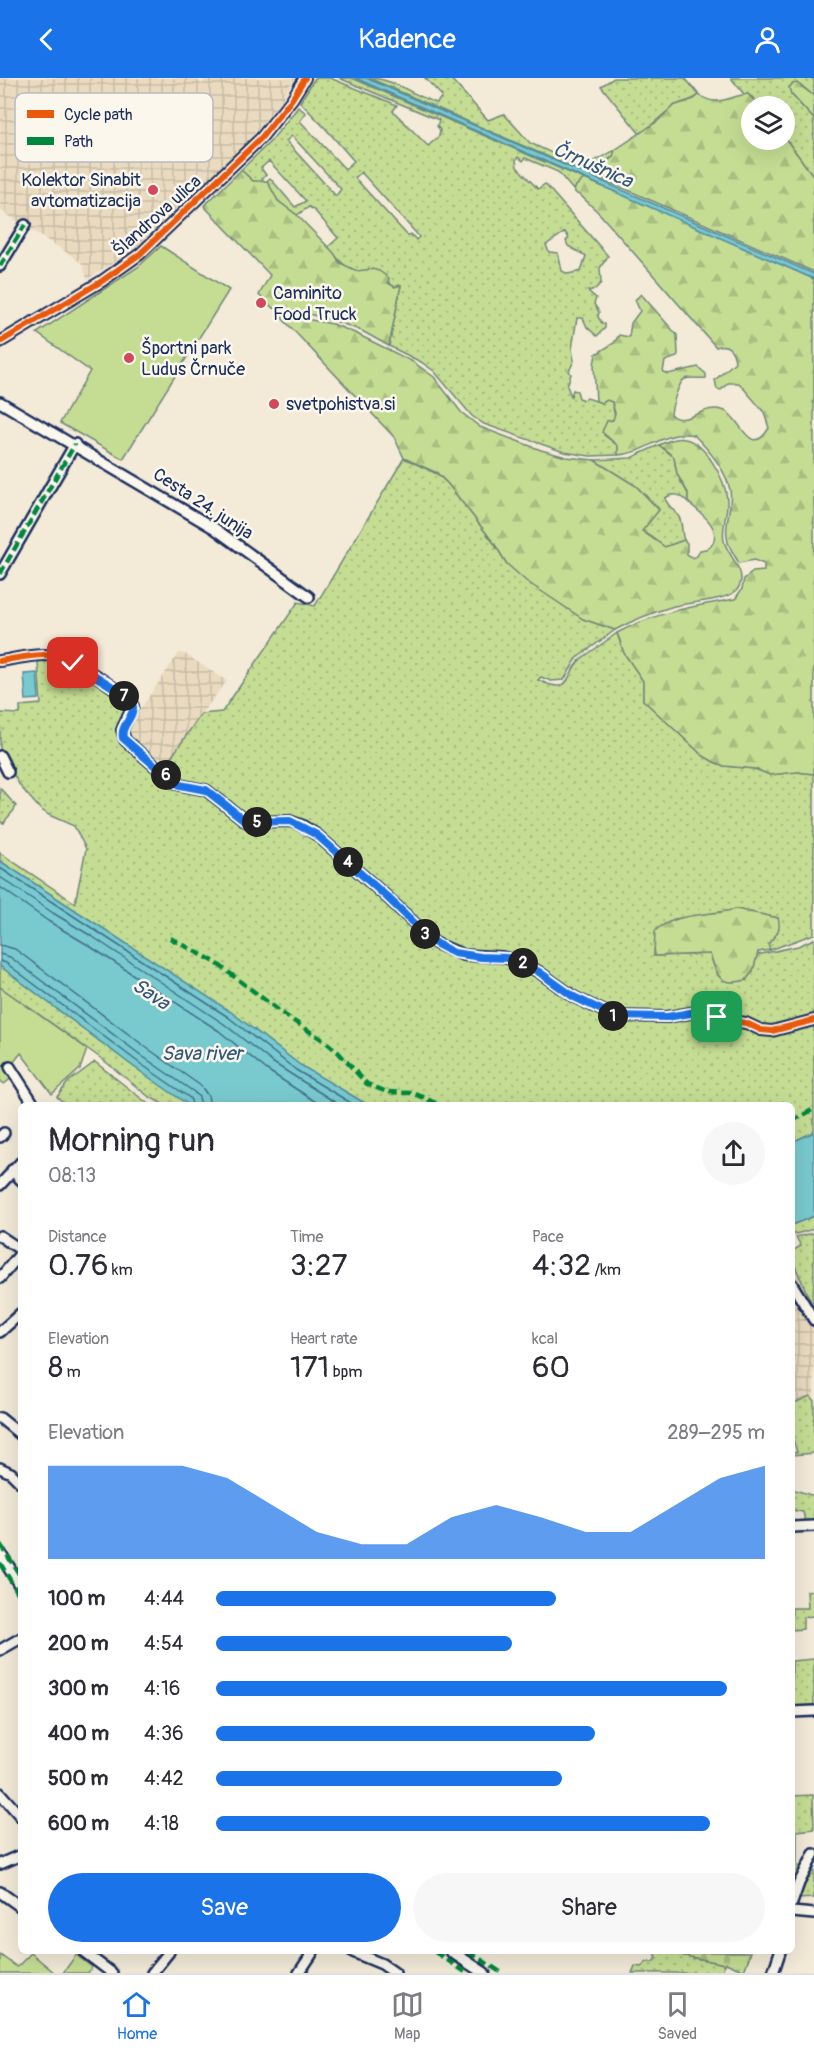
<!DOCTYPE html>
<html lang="en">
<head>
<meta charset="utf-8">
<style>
  :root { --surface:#fff; --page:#f7f7f7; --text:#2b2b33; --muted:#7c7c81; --line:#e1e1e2; --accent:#1a73e8 }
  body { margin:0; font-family:Pangolin,sans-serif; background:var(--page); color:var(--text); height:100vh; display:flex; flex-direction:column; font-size:22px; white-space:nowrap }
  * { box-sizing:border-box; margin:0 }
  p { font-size:20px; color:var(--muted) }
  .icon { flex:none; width:33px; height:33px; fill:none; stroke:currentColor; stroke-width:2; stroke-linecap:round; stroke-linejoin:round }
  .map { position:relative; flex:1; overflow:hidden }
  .side { position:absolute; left:18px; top:1024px; width:777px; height:852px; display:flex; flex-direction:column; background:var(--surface); border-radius:9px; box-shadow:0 6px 24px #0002 }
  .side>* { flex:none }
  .tools { position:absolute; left:741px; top:18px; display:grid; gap:12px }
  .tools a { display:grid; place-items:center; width:54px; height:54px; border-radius:50%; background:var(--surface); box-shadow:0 6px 24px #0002; font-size:30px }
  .pin { position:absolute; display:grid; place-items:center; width:51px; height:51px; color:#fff; margin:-26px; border-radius:12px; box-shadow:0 3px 9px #0006 }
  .km { position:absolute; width:30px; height:30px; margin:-15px; border-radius:50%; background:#222; color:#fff; font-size:16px; line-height:30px; text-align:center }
  .round { display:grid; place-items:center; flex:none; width:63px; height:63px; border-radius:32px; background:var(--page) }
  .summary { display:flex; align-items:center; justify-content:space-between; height:102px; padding:0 30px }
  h1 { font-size:33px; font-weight:600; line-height:45px }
  .metrics { display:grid; grid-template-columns:repeat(3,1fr); gap:9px; height:102px; padding:6px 30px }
  .metrics div { display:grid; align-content:center }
  .metrics b { font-size:30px; font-weight:600 }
  .metrics small { font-size:16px; font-weight:400 }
  .metrics p { font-size:16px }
  .chart { height:168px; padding:12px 30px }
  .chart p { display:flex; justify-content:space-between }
  .chart svg { width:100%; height:108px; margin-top:6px; fill:var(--accent); opacity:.7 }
  .primary-button { display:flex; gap:12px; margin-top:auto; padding:12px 30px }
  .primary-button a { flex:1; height:69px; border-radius:36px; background:var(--accent); color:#fff; font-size:24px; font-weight:600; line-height:69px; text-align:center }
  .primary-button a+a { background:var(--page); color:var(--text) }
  ul { padding:0 30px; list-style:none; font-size:20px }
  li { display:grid; grid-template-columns:96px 72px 1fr; align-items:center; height:45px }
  li i { height:15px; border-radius:8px; background:var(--accent) }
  header { display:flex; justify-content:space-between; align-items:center; height:78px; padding:0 30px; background:var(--accent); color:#fff; font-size:27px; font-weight:600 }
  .menu { display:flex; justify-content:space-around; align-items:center; height:84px; border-top:2px solid var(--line); background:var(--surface); font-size:16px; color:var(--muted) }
  .menu a { display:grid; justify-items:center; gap:3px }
  .menu .active { color:var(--accent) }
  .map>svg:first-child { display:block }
</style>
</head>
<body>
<header><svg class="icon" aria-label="back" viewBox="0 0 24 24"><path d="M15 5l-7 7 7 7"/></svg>Kadence<svg class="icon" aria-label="person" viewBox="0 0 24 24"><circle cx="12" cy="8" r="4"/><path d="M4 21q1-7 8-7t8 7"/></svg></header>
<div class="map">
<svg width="814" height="1895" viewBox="0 0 814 1895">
  <defs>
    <pattern id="industrial-grid" width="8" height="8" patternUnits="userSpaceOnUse" patternTransform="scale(1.5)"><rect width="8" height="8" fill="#eadbc0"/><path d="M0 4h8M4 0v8" fill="none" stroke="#c8bca7"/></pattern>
    <pattern id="grass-dots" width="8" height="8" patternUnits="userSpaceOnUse" patternTransform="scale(1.5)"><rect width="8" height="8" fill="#c5dd93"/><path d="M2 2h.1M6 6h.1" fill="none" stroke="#a9be81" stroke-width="1.8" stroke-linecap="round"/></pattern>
    <pattern id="forest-firs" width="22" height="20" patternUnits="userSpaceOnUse" patternTransform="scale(1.5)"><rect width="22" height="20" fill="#c5dd93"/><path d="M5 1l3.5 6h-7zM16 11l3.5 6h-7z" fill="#a9be81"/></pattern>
    <pattern id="cemetery-stones" width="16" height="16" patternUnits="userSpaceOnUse" patternTransform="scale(1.5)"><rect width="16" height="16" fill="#c5dd93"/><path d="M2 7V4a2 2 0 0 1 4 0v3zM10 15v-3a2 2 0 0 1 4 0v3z" fill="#a9be81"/></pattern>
  </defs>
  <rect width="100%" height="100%" fill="#f3ead8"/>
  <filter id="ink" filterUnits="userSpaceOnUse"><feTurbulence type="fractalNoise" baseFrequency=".0167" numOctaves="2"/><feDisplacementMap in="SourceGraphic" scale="12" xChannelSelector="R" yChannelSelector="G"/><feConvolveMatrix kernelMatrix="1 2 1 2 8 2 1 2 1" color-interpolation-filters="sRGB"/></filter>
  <g filter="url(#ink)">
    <!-- industrial -->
    <g fill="url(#industrial-grid)">
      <polygon points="0,0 194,0 202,6 206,0 295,0 278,27 243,69 131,174 87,201 83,187 75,180 0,132"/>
      <polygon points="179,575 185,576 227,603 194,645 166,687 126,660 125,653"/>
      <polygon points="792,1181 814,1231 814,1323 810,1318 792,1326"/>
    </g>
    <!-- grass -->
    <g fill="url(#grass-dots)" stroke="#708678" stroke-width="1.5" fill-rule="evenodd">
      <path d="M315,0H330L397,27L393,33L428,68L439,58L440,52L437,48L439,42L339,0H352L584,101L576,108L574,113L558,94L525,80L523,83L518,79L516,82L517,89L538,111L545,106L608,178L600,190L601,205L595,211L588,213L596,220L594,226L599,234L598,239L602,245L605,246V250L597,258L587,249L583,240H577L572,271L574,283L569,293L571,296L567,308L571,318L573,312L577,313L579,320L583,322L587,320L602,325L607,322L612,324L615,339L613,342L607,343L604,357L618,368V377L590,378L564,374L484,346L472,338L434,293L421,284L389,268L401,207L394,209C387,205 384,196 377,193C370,190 364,195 358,193C343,190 337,179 328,169L338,160L315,133L309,129L297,137L278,123L267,103L270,100L295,129L306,123L269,83L261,90L266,97L262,101L266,105L253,103L241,92L271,63L298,29L306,35L300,43L345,91L354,83L326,51L300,24ZM292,58L341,111L336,118L286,63ZM361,94L415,154L419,159L416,162L411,156L408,158L355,100ZM565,154L569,160L566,163L568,168L586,178L581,193L568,196L562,193L558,175L549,174L546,167Z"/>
      <path d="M369,0C393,0 414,18 437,25L442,18L425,0H450L488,42L504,36L530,65L580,88L581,90L615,72L616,75L592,98Z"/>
      <path d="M614,0H685L699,17C691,24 681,23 673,29C661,37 652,48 640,56L601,8Z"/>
      <polygon points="731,0 812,0 814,3 814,18 802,8 791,16 814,41 814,99 785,60 784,28 760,28 752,19 744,16"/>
      <path d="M659,367L674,379L677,396L688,416V424C681,417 675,414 665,420C667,428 676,433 680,441C683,449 681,455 684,462L665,469L642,453L659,431L636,408L594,382L631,380Z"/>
      <path d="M404,380L437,396L448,406L494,465L507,486L583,541L615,552L577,580L564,602L551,603L541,599L538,602C574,619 564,596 581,581C593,572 605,564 617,555L624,575L643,603V622L702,677L714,684L724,688L755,691L770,697L797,694L814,696V856L770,872L768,866L778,840L736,831L720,835L674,841L656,853L654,878L710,876C717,899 720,908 746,902L753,893L757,877L798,868L814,861V1054L792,1064V1028L368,1027L300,987L231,934L0,783V775L75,825L86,771L74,748L49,737L40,731L20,708L0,672V635L20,636V628L41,626L38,585L42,580C79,587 109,609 138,631L125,653L126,660L166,687L201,636L222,634L298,524L315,528Z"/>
      <path d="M0,710L16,728C14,735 7,738 4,745L0,744Z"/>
      <polygon points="0,888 134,989 191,1027 164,1027 148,1018 102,981 0,909"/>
      <polygon points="95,984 147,1025 147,1027 66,1027 57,1019 68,1004"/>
      <polygon points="814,1138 814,1151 792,1157 792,1147"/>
      <polygon points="814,1155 814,1210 812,1215 814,1231 792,1181 792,1173 801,1168 796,1159"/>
      <polygon points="810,1318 814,1323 814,1375 792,1377 792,1374 797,1374 792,1358 792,1326"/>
      <polygon points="792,1411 814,1418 814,1444 805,1443 803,1434 792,1432"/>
      <polygon points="814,1512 814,1538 803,1539 803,1551 792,1552 792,1530 808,1530 807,1513"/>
      <polygon points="814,1581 814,1631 792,1631 792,1583"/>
      <polygon points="813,1717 814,1751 797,1753 797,1785 800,1795 792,1816 792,1718"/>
      <polygon points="814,1783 814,1820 798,1821"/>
      <polygon points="656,1874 666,1874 725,1886 721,1895 632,1895 635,1888 641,1889 647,1884 653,1884 656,1880"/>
    </g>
    <!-- forest -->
    <g fill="url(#forest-firs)" stroke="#708678" stroke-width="1.5">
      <polygon points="797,5 814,18 814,41 791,16 789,10 792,6"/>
      <path d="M748,16L760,28H752V62H784L785,60L814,99V194L623,110L592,98L604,86L613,79L615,72L658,43L673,28L694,21L699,17C717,30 729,18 748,16Z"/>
      <polygon points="241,92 253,103 267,103 278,123 297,137 334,175 340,185 357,193 372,191 379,193 389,200 388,205 395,209 401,207 389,268 362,253 341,245 305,235 273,230 259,217 270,197 204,128"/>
      <path d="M584,101L648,127L814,201V696L797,694L770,697L755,691L724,688L714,684L702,677L643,622V603L624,575L617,555C653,535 694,528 735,521L742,511L744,501L753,494L764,493V486L754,482L739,485C735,478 730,471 728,464C723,447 733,429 730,412C726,392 708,371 694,357C665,351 646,376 618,377V368L602,354L607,343L613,342L615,335L612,324L607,322L602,325L596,323L594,287L596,276L614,265L619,257L629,259L631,245L640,233L635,222L641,216L677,257L678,276L677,279L665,283L663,294L668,296L698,289L706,296V300C699,301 691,299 685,301C679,303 671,330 671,337C686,350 704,324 725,333C741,340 750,382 769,350L764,334L739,305H728L721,312L717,311L715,302L735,284C734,273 728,264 716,269L599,135L580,117L577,116L574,113L576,108Z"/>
      <path d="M283,237L333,246L357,256L413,284L434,299L461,334L480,349L541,372L566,379L594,382L636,408L659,432L642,453L665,469L684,462L687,465V476L693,480L697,478L700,472C706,471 710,471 713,465C721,448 699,434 688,424V415L677,396L674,379L659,367C668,363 676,359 685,361C706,365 726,403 727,422C728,436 721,450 724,463C728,479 751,496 736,513C725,523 689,524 674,528C654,534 633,542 615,552L583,541L526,503L507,486L494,465L448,406L437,395L404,380L394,359L282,240Z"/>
      <path d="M736,831L778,840C782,852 776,857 768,866L770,872L758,874L753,893L746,902C719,909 718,899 710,876L654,878L655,853C676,834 709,838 736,831Z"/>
    </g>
    <!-- cemetery -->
    <polygon fill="url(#cemetery-stones)" stroke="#708678" stroke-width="1.5" points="666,1874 751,1874 744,1893 726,1885 725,1886"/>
    <!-- park -->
    <g fill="#c5dd93" stroke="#708678" stroke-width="1.5">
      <polygon points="161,168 229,212 123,381 60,345 90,293 37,255 138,189"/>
      <polygon points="0,909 87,971 80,991 52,1016 21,975 13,985 18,995 4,1006 0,1002"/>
      <polygon points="31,1875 55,1895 0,1895 0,1877 17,1889"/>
      <polygon points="76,1877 92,1889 88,1895 63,1895"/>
    </g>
    <!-- water -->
    <g fill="#79cacf" stroke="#538ca2" stroke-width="1.5">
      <polygon points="355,0 366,0 814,196 814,201"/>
      <polygon points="37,595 39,621 26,622 24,596"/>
      <polygon points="0,783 231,934 300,987 368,1027 191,1028 186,1025 134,989 0,888"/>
      <polygon points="814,1054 814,1138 792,1147 792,1064"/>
    </g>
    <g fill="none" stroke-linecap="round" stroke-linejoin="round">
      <!-- shore -->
      <g stroke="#416d8b" stroke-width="1.5">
        <polyline points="0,790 228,939 296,992 356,1028"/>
        <polyline points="0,799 53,835 93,859 224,946 272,984 341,1028"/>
        <polyline points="0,809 48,843 88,867 219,953 267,992 322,1028"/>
        <polyline points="0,867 15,871 147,970 201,1008 208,1018 210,1028"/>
        <polyline points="0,876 10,879 142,978 194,1014 199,1019 201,1028"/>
        <polyline points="0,883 6,885 138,984 190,1020 193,1028"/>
      </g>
      <!-- minor casing -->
      <g stroke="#1b2f5e" stroke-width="14">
        <g id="minor">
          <polyline points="0,188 25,147"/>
          <polyline points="0,264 102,203 140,176 261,60 292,21 305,0"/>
          <polyline points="0,324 214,450 309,519"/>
          <polyline points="0,496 75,366"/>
          <path d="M0,583C19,580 41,574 60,579C75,583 126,615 133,628L122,652L125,662L171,702L180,707L206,712L247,744L290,743L301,747L317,757L387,819L435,865L463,877L502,879L519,883L539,894L574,919L614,938L667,939L702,933L724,942L746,945L761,952L772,953L814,942"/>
          <polyline points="0,678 8,694"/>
          <polyline points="10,989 35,1028"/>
          <polyline points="0,1059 4,1055"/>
          <polyline points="12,1092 21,1102"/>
          <polyline points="0,1107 21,1084"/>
          <polyline points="0,1158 21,1172"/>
          <polyline points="0,1200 21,1175"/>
          <polyline points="792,1206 814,1242"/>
          <polyline points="0,1254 21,1235"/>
          <polyline points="0,1340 21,1357"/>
          <polyline points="0,1390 11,1395 21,1405"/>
          <polyline points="792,1449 814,1448"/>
          <polyline points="0,1572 21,1560"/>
          <polyline points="792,1634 814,1633"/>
          <polyline points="0,1715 21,1739"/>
          <polyline points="0,1786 21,1777"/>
          <polyline points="0,1814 21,1829"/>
          <polyline points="792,1825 799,1805 814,1776"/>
          <polyline points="792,1834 814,1836"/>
          <polyline points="84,1874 112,1895"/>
          <polyline points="353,1874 382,1886 395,1895"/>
          <polyline points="152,1895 169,1874"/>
          <polyline points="299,1895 313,1874"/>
          <polyline points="773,1895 780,1874"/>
        </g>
      </g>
      <!-- major casing -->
      <g stroke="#1b2f5e" stroke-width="15">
        <g id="major">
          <polyline points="0,1475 21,1509"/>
          <polyline points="452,1874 484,1895"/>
        </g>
      </g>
      <!-- minor -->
      <use href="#minor" stroke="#fbf7ec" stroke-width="9"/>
      <!-- major -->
      <use href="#major" stroke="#fbf7ec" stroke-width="10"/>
      <!-- quiet -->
      <g stroke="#00873e" stroke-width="4.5" stroke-dasharray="9 4.5" stroke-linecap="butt">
        <polyline points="0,188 25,147"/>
        <polyline points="0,496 75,366"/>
        <polyline points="170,860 215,884 286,938 326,964 338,974 367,1006 387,1014 411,1015 423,1019 441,1028"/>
        <polyline points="792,1043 814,1031"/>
        <polyline points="0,1466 21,1499"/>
        <polyline points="0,1485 21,1520"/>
        <polyline points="435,1874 467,1895"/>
        <polyline points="469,1874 502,1895"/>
      </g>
      <!-- cycleway casing -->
      <g stroke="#fbf7ec" stroke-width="10">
        <g id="cycleway">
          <polyline points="0,264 102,203 140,176 261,60 292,21 305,0"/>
          <path d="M0,583C19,580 41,574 60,579C75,583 126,615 133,628L122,652L125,662L171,702L180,707L206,712L247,744L290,743L301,747L317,757L387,819L435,865L463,877L502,879L519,883L539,894L574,919L614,938L667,939L702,933L724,942L746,945L761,952L772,953L814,942"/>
        </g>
      </g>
      <!-- cycleway -->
      <use href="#cycleway" stroke="#e8590c" stroke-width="6"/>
    </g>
  </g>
  <g fill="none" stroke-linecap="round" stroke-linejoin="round" filter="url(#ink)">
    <!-- route casing -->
    <g stroke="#fff" stroke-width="12">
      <path id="route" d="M73,585C84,592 132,617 133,629C134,640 120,647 123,660L171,702L180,707L206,712L247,744L290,743L317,757L387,819L435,865L454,875L481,879L508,880L519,883L539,894L574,919L614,938L667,939L702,933L717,939"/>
    </g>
    <!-- route -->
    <use href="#route" stroke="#1a73e8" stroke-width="8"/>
  </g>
  <!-- markers -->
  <g fill="#d1495b" stroke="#fbf7ec" stroke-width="2">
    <circle cx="153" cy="112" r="6"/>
    <circle cx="261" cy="225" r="6"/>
    <circle cx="129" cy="280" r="6"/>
    <circle cx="274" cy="326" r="6"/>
  </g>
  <g text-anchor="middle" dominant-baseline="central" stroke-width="5" stroke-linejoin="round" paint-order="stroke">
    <!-- poi labels -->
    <g font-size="18" fill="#1b2f5e" stroke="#fbf7ec" text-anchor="start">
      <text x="141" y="102" text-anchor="end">Kolektor Sinabit<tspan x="141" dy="21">avtomatizacija</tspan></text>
      <text x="273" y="215">Caminito<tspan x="273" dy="21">Food Truck</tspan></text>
      <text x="141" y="270">Športni park<tspan x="141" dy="21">Ludus Črnuče</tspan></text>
      <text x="286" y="326">svetpohistva.si</text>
    </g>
    <!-- street labels -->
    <g font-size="18" fill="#1b2f5e" stroke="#fbf7ec">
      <text transform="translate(157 138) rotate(-42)">Šlandrova ulica</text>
      <text transform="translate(203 426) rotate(33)">Cesta 24. junija</text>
    </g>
    <!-- water labels -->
    <g font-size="20" font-style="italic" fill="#32567a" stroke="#fbf7ec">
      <text transform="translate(593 87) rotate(24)">Črnušnica</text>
      <text transform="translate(151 916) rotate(34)">Sava</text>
      <text x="202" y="975">Sava river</text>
    </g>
  </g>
  <!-- legend -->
  <rect x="15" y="15" width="198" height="69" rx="9" fill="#fbf7ec" stroke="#b8bbc1" stroke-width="1.5"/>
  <rect x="27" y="32" width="27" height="8" fill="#e8590c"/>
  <rect x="27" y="59" width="27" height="8" fill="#00873e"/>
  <g font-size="16" fill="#1b2f5e">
    <text x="64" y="42">Cycle path</text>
    <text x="64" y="69">Path</text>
  </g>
</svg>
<div class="tools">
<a><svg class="icon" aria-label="layers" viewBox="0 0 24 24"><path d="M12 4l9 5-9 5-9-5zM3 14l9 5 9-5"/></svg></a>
</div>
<div class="pin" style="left:717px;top:939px;background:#1e9e55"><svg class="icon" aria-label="arrive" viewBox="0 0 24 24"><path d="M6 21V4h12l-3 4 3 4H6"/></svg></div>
<div class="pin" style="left:73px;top:585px;background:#d93025"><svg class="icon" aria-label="check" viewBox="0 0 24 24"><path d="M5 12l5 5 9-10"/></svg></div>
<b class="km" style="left:613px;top:938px">1</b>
<b class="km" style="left:523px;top:885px">2</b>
<b class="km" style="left:425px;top:856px">3</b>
<b class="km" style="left:348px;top:784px">4</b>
<b class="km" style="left:257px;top:744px">5</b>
<b class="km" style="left:166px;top:697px">6</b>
<b class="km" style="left:124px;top:618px">7</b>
<section class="side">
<div class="summary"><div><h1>Morning run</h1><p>08:13</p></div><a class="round"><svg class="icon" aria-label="share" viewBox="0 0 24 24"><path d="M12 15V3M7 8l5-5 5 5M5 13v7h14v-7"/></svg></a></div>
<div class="metrics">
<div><p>Distance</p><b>0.76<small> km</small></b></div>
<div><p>Time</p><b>3:27</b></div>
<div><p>Pace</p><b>4:32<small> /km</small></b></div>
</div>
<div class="metrics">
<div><p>Elevation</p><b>8<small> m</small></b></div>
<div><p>Heart rate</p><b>171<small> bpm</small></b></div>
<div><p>kcal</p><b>60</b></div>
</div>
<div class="chart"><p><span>Elevation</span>289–295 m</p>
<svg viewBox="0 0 160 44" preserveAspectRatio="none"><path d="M0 44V6L10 6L20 6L30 6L40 11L50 22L60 33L70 38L80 38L90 27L100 22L110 27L120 33L130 33L140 22L150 11L160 6V44z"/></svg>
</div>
<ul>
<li><b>100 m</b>4:44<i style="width:62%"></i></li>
<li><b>200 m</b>4:54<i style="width:54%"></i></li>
<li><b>300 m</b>4:16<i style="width:93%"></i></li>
<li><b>400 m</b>4:36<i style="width:69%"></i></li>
<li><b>500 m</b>4:42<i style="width:63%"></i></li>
<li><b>600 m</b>4:18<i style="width:90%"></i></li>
</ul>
<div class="primary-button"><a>Save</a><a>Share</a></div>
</section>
</div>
<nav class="menu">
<a class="active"><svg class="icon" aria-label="home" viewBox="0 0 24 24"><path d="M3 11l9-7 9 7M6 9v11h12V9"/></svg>Home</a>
<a><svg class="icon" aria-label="map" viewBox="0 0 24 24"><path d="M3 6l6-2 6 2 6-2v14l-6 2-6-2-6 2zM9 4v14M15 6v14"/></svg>Map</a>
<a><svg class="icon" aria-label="saved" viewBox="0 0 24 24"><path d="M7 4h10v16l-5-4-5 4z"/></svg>Saved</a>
</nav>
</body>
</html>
